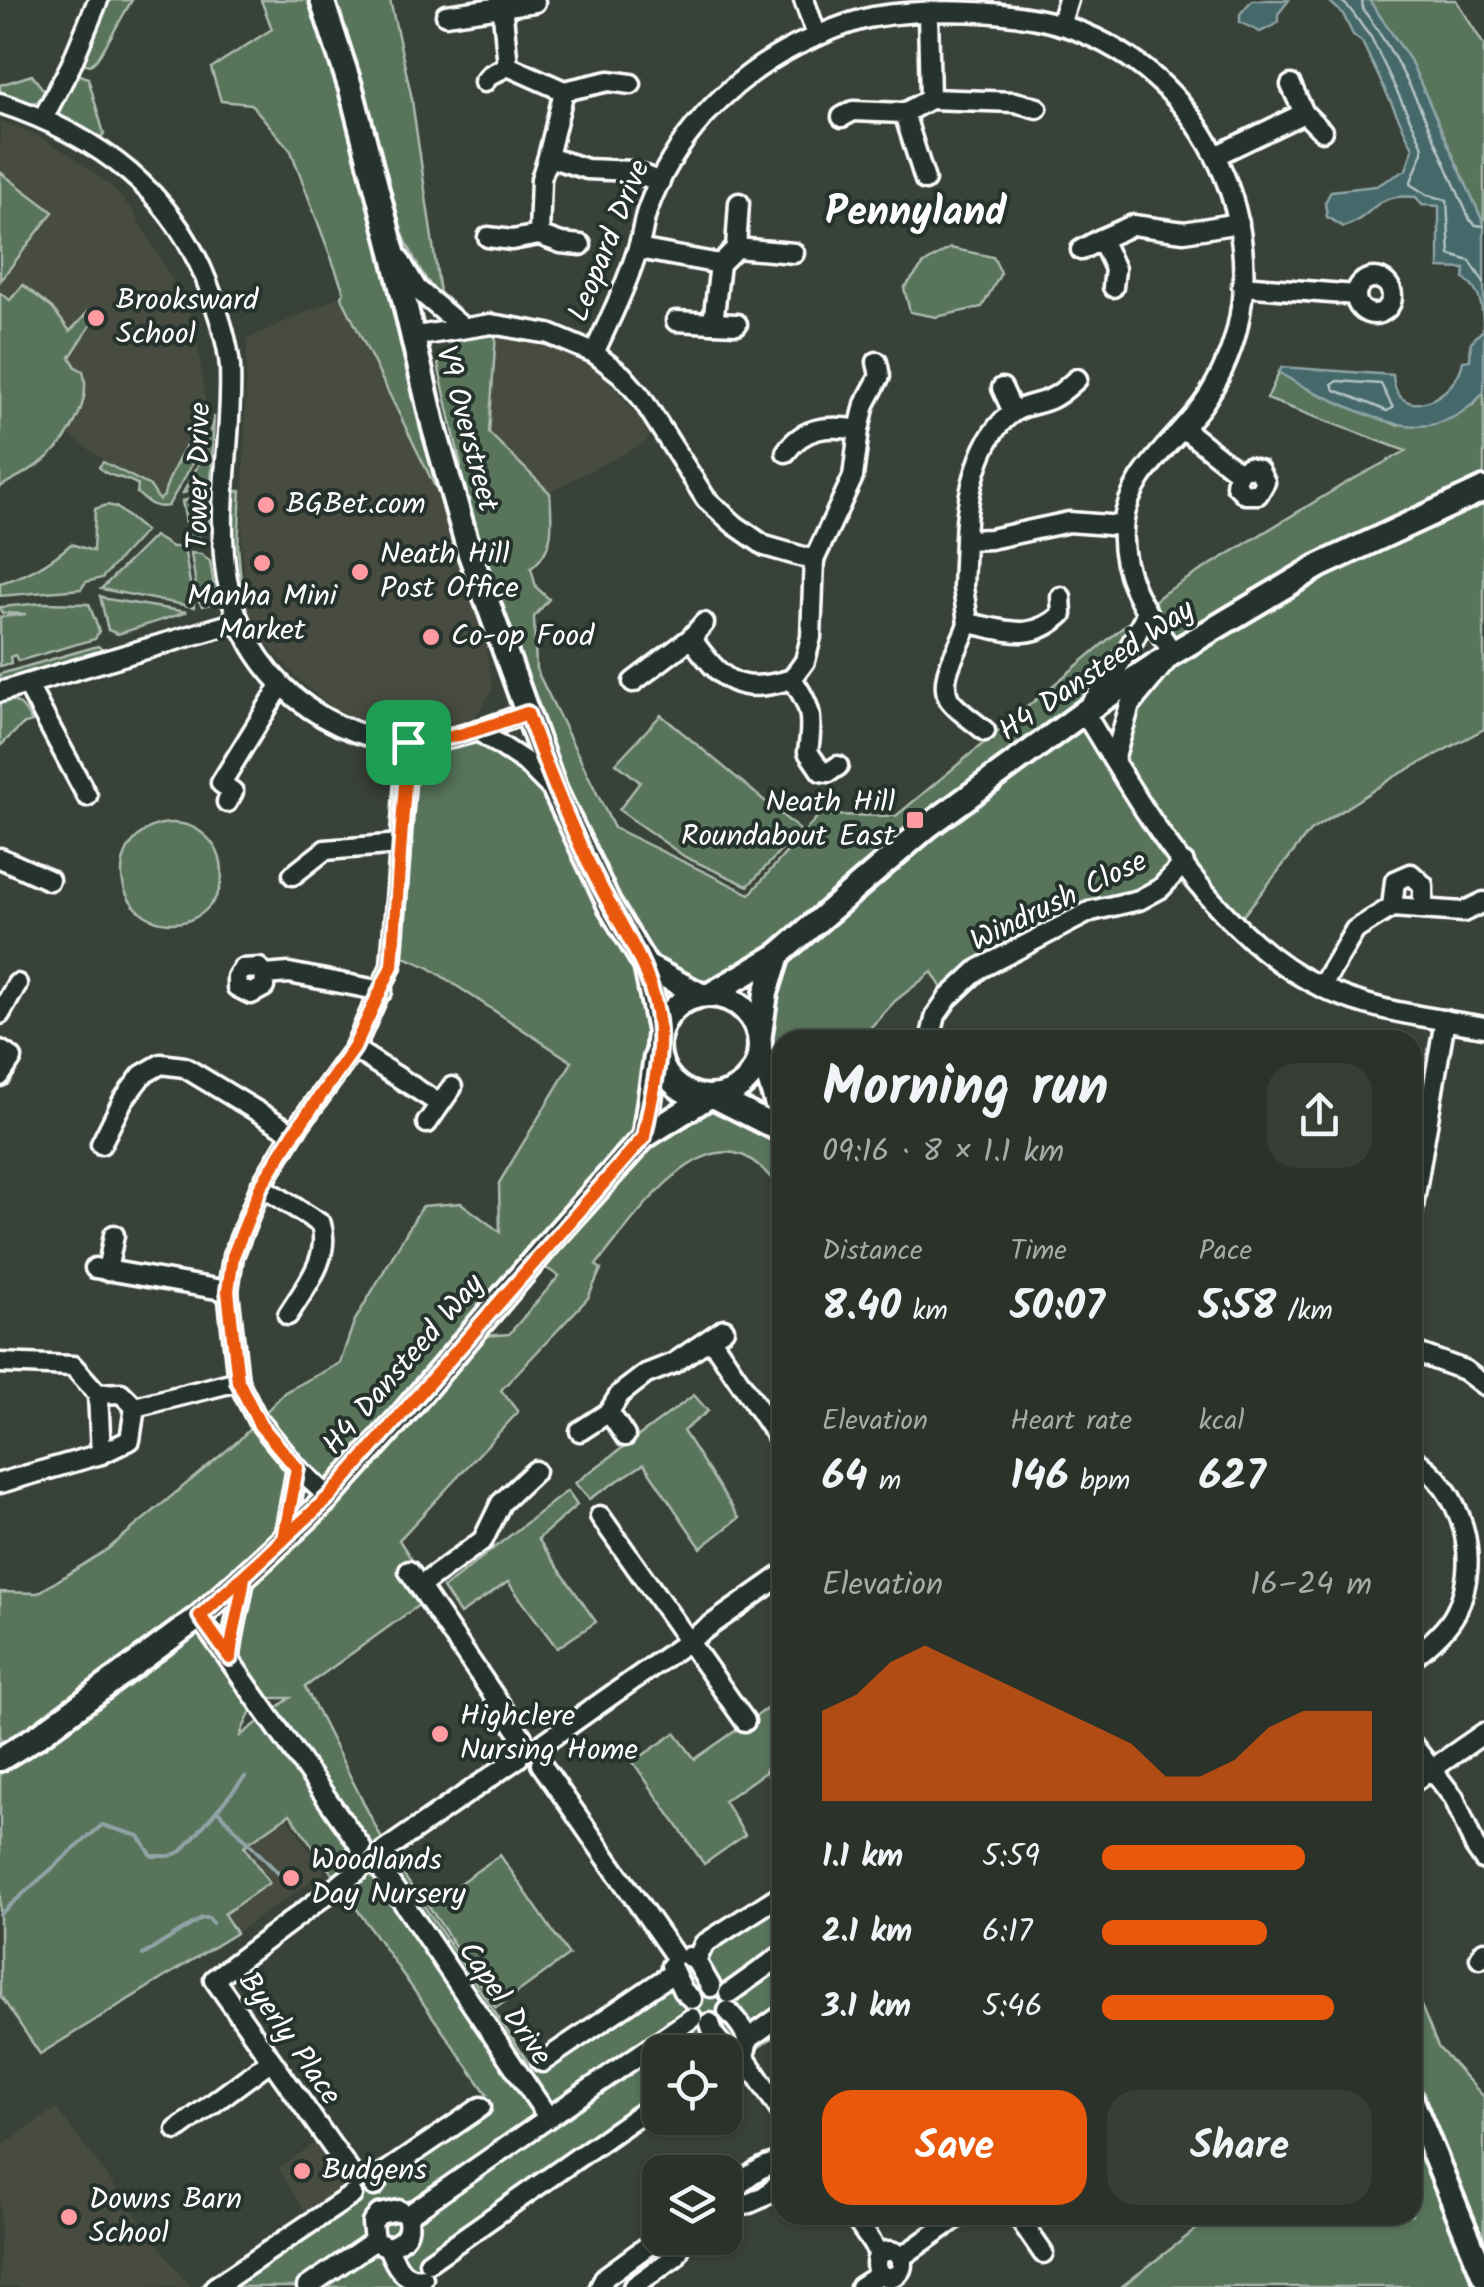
<!DOCTYPE html>
<html lang="en">
<head>
<meta charset="utf-8">
<style>
  :root { --surface:#2b322a; --page:#373e36; --text:#f1f3f6; --muted:#a6aaa8; --line:#474d47; --accent:#ea580c }
  body { margin:0; font-family:Kalam,sans-serif; background:var(--page); color:var(--text); height:100vh; display:flex; flex-direction:column; font-size:38px; white-space:nowrap }
  * { box-sizing:border-box; margin:0 }
  p { font-size:32px; color:var(--muted) }
  .icon { flex:none; width:55px; height:55px; fill:none; stroke:currentColor; stroke-width:2; stroke-linecap:round; stroke-linejoin:round }
  .map { position:relative; flex:1; overflow:hidden }
  .drawer { position:absolute; left:772px; top:1030px; width:650px; height:1195px; display:flex; flex-direction:column; background:var(--surface); border-radius:30px; box-shadow:0 2px 8px #0004,0 0 0 2px var(--line) }
  .drawer>* { flex:none }
  .buttons { position:absolute; left:642px; top:2035px; display:grid; gap:20px }
  .buttons a { display:grid; place-items:center; width:100px; height:100px; border-radius:20px; background:var(--surface); box-shadow:0 2px 8px #0004,0 0 0 2px var(--line); font-size:50px }
  .pin { position:absolute; display:grid; place-items:center; width:85px; height:85px; color:#fff; margin:-42px; border-radius:20px; box-shadow:0 5px 15px #0006 }
  .round { display:grid; place-items:center; flex:none; width:105px; height:105px; border-radius:30px; background:var(--page) }
  .headline { display:flex; align-items:center; justify-content:space-between; height:170px; padding:0 50px }
  h1 { font-size:55px; font-weight:800; line-height:75px }
  .figures { display:grid; grid-template-columns:repeat(3,1fr); gap:15px; height:170px; padding:10px 50px }
  .figures div { display:grid; align-content:center }
  .figures b { font-size:42px; font-weight:800 }
  .figures small { font-size:28px; font-weight:400 }
  .figures p { font-size:28px }
  .chart { height:280px; padding:20px 50px }
  .chart p { display:flex; justify-content:space-between }
  .chart svg { width:100%; height:180px; margin-top:10px; fill:var(--accent); opacity:.7 }
  .cta { display:flex; gap:20px; margin-top:auto; padding:20px 50px }
  .cta a { flex:1; height:115px; border-radius:30px; background:var(--accent); color:#fff; font-size:40px; font-weight:800; line-height:115px; text-align:center }
  .cta a+a { background:var(--page); color:var(--text) }
  ul { padding:0 50px; list-style:none; font-size:32px }
  li { display:grid; grid-template-columns:160px 120px 1fr; align-items:center; height:75px }
  li i { height:25px; border-radius:12px; background:var(--accent) }
  .map>svg:first-child { display:block }
</style>
</head>
<body>
<div class="map">
<svg width="1484" height="2287" viewBox="0 0 1484 2287">
  <rect width="100%" height="100%" fill="#394238"/>
  <filter id="ink" filterUnits="userSpaceOnUse"><feTurbulence type="fractalNoise" baseFrequency=".01" numOctaves="2"/><feDisplacementMap in="SourceGraphic" scale="20" xChannelSelector="R" yChannelSelector="G"/><feConvolveMatrix kernelMatrix="1 2 1 2 8 2 1 2 1" color-interpolation-filters="sRGB"/></filter>
  <g filter="url(#ink)">
    <!-- built -->
    <g fill="#464c3f">
      <polygon points="0,121 28,131 66,152 110,185 133,211 188,307 196,330 206,408 164,503 66,433 0,480"/>
      <polygon points="341,296 435,487 452,498 469,551 493,689 474,719 430,742 408,742 332,707 296,678 261,638 247,610 242,544 247,339"/>
      <polygon points="496,334 583,350 651,432 646,442 549,492 489,433"/>
      <polygon points="287,1817 325,1872 236,1933 223,1914 268,1883 243,1846"/>
      <polygon points="56,2108 190,2287 0,2287 0,2147"/>
      <polygon points="316,2142 338,2172 342,2188 306,2213 278,2169"/>
    </g>
    <!-- green -->
    <g fill="#59755c" stroke="#acbaae" stroke-width="2.5" fill-rule="evenodd">
      <path d="M109,0H132C126,10 100,57 96,60C89,67 89,65 81,62Z"/>
      <path d="M261,0H390L411,94L440,293L456,306C415,300 371,145 357,106L452,498L435,487L341,296L344,292L291,151L251,104L221,101L211,68L272,29Z"/>
      <polygon points="1369,0 1456,0 1484,45 1484,224 1410,60"/>
      <polygon points="74,73 88,78 104,134 98,140 60,119 57,107"/>
      <polygon points="32,75 45,92 37,102 29,103 0,96 0,85"/>
      <polygon points="0,172 53,212 0,281"/>
      <polygon points="950,248 993,257 1001,273 982,307 936,317 910,312 904,288 924,264"/>
      <path d="M23,285L52,308L70,331L88,312L95,319L70,357L76,367L83,371C92,400 70,438 48,457C34,470 16,477 0,487V293L10,300Z"/>
      <path d="M477,331L496,334L489,433L550,493C552,522 556,549 531,568L536,587L549,599L534,617L536,669L614,828L750,894L819,815L896,816L1164,593L1344,484L1406,451L1267,399L1279,372L1310,390L1397,425L1473,405L1484,392V729L1394,777L1310,831L1235,926L1184,864L1161,889L1114,900V896L948,998L932,972L895,1001L859,1040H782V1121L760,1050L777,956L711,994L647,967L659,1031L644,1136L708,1097L782,1131V1191C771,1178 759,1162 742,1155C687,1135 627,1229 596,1265L601,1269L588,1298L501,1390L518,1412L399,1540L423,1577L426,1600L305,1687L389,1853L532,2068L704,1944L782,1893V2031L725,2071V2052H660V2115L411,2287H200L487,2094L290,1814L244,1846L269,1883L224,1914L236,1933L40,2054L0,1995V1592L38,1593L108,1549L238,1441L285,1392L340,1363L354,1322L422,1206L461,1203L500,1232L499,1183L572,1062L428,967L395,953L408,742L478,744L519,764L554,792L455,510L461,465L438,365L453,342ZM1145,611L1173,653L1130,705L1113,759L1084,712ZM523,1254L559,1276L509,1334L470,1337L520,1277ZM298,1469L329,1497L242,1599L229,1657L200,1616L255,1557L287,1517ZM257,1698H290L240,1736V1735Z"/>
      <polygon points="214,416 211,487 183,493 204,454"/>
      <path d="M201,419L206,420L195,447L197,456L168,506C154,509 147,502 137,493L138,485C126,476 108,479 99,467L103,462L150,486L159,500L164,496C164,483 192,434 201,419Z"/>
      <polygon points="241,491 238,546 242,595 237,597 227,546 232,492"/>
      <polygon points="211,495 209,527 198,537 189,539 182,501"/>
      <path d="M107,505L116,507L145,531L102,578L86,582L81,589L0,596V583C27,576 51,562 71,544L93,551L95,509Z"/>
      <polygon points="154,536 172,547 184,547 194,607 101,589"/>
      <polygon points="191,553 201,554 210,561 216,599 214,603 202,606 198,599"/>
      <polygon points="100,596 107,599 187,612 118,634 108,630"/>
      <polygon points="43,603 89,604 99,631 95,639 18,661 15,655 10,657 11,663 0,666 0,617 26,614 2,613 0,607"/>
      <polygon points="98,646 106,653 0,684 0,674"/>
      <path d="M0,699C19,699 24,707 32,722L22,725L0,746Z"/>
      <polygon points="661,715 800,830 748,886 685,857 619,810 640,782 616,763"/>
      <circle cx="172" cy="873" r="50"/>
      <polygon points="694,1395 708,1411 683,1431 739,1518 701,1548 644,1464 589,1499 575,1483"/>
      <polygon points="567,1491 577,1505 538,1539 596,1622 557,1648 508,1582 460,1614 443,1588"/>
      <polygon points="782,1698 782,1760 724,1801 745,1835 704,1864 633,1762 675,1733 695,1759"/>
      <polygon points="500,1855 569,1955 496,2008 428,1905"/>
      <polygon points="1413,1986 1438,2047 1484,2097 1484,2240 1413,2068"/>
      <polygon points="1413,2115 1479,2287 1121,2287 1215,2215 1412,2215"/>
    </g>
    <!-- water -->
    <g fill="#44676a" stroke="#8fa4a6" stroke-width="2.5">
      <polygon points="1252,0 1289,0 1278,14 1278,23 1260,32 1240,22 1240,14"/>
      <path d="M1328,0H1369L1410,60L1484,224V392C1439,445 1390,426 1335,401C1316,392 1296,385 1279,372L1282,367L1393,375C1396,427 1457,398 1463,361L1470,360L1471,342L1483,330C1483,309 1482,292 1464,279L1465,269L1439,268V206L1422,205L1416,197C1370,193 1377,216 1343,227L1327,217L1325,203L1331,191L1376,186L1406,170L1413,148L1362,42L1353,35L1343,14Z"/>
    </g>
    <g fill="none" stroke-linecap="round" stroke-linejoin="round">
      <!-- shore -->
      <g stroke="#b4c2c3" stroke-width="2.5">
        <path d="M1340,0C1354,9 1359,25 1371,37L1422,144L1423,152L1410,184L1427,195L1447,200L1450,255L1470,261L1484,283"/>
        <path d="M1362,0L1363,9C1411,74 1437,147 1470,220L1476,225L1484,226"/>
        <polygon points="1337,381 1381,384 1393,408 1387,411 1335,390 1332,384"/>
      </g>
      <!-- stream -->
      <g stroke="#8fa4a6" stroke-width="4">
        <polyline points="217,1810 280,1875"/>
        <polyline points="0,1914 102,1825 139,1836 152,1856 170,1856 182,1851 245,1777"/>
        <polyline points="143,1955 202,1918 209,1918 212,1923"/>
      </g>
      <!-- minor casing -->
      <g stroke="#fff" stroke-width="25">
        <g id="minor">
          <polyline points="804,0 817,36"/>
          <polyline points="502,4 508,66 564,91"/>
          <polyline points="446,15 535,2"/>
          <polyline points="1060,25 1068,0"/>
          <polyline points="484,82 490,75 508,66"/>
          <polyline points="631,84 609,81 564,91 548,157 587,169 632,171 660,182"/>
          <polyline points="930,99 1015,102 1037,108"/>
          <path d="M0,103C99,136 176,192 211,293C219,316 228,342 230,367C233,437 215,509 227,579C243,673 327,747 425,742C459,740 495,724 527,713"/>
          <polyline points="904,113 930,99 928,13"/>
          <polyline points="1304,113 1322,131"/>
          <polyline points="842,117 853,111 904,113 925,180"/>
          <polyline points="43,118 71,65 98,0"/>
          <polyline points="1217,155 1304,113 1291,85"/>
          <polyline points="539,235 561,243 581,245"/>
          <polyline points="488,237 512,240 539,235 541,179 548,157"/>
          <polyline points="1101,239 1133,225 1184,232 1239,223"/>
          <polyline points="736,248 739,203"/>
          <polyline points="638,249 720,264 713,323 676,321"/>
          <polyline points="1081,250 1101,239 1115,269 1113,287"/>
          <polyline points="398,257 417,289 462,327"/>
          <polyline points="720,264 736,248 794,253"/>
          <circle cx="1374" cy="296" r="18"/>
          <polyline points="1242,286 1356,295"/>
          <polyline points="713,323 737,324"/>
          <polyline points="411,337 491,324 549,334 594,353 622,375 641,397 706,499 735,525 765,546 814,560"/>
          <path d="M594,353C610,319 627,284 638,248C642,236 643,223 647,211C672,140 728,80 795,46C819,35 847,22 873,17C928,8 1008,9 1061,25C1189,64 1267,200 1237,329C1231,354 1217,385 1202,405C1173,444 1125,477 1123,530C1120,578 1148,615 1173,653L1130,705L1114,760"/>
          <polyline points="1002,388 1013,412"/>
          <polyline points="1184,429 1238,472 1236,485 1245,494 1258,494 1265,482 1259,470 1248,467 1238,472"/>
          <polyline points="859,430 865,404 880,376 877,362"/>
          <path d="M786,452C804,426 830,425 859,430L853,477L814,560L811,637L805,661L792,679"/>
          <path d="M965,540C966,499 978,434 1015,411C1027,404 1041,404 1052,398C1061,394 1070,385 1077,379"/>
          <path d="M1146,613C1131,650 1110,681 1084,712C1143,809 1215,937 1321,987C1372,1012 1429,1017 1484,1027"/>
          <polyline points="968,623 963,587 965,540 990,539 1069,522 1122,526"/>
          <path d="M691,638C722,681 737,696 792,679C812,707 813,718 808,752L821,771L829,772L838,766"/>
          <polyline points="633,682 691,638 704,623"/>
          <polyline points="27,684 87,796"/>
          <polyline points="0,692 237,622"/>
          <polyline points="477,730 524,761 552,789"/>
          <path d="M985,731C975,722 956,710 949,699C937,676 962,645 968,623C1006,630 1031,643 1062,614L1061,597"/>
          <polyline points="227,802 233,792 221,783 280,687"/>
          <polyline points="0,858 49,880"/>
          <polyline points="293,875 325,850 401,844"/>
          <polyline points="1392,907 1395,881 1411,874 1423,885 1423,909"/>
          <polyline points="265,975 259,968 242,969 237,977 237,987 251,994 264,987 265,975 289,973 382,991"/>
          <polyline points="1321,987 1355,930 1392,907 1463,912 1484,902"/>
          <polyline points="0,1014 17,984"/>
          <polyline points="930,1040 936,1015 948,998 979,969 1091,911 1139,900 1161,888 1184,863"/>
          <polyline points="354,1049 440,1104"/>
          <polyline points="0,1050 12,1058 0,1076"/>
          <polyline points="427,1123 452,1087"/>
          <polyline points="101,1144 123,1100 142,1075 161,1064 184,1067 293,1133"/>
          <path d="M261,1186L321,1224C331,1258 305,1287 288,1315"/>
          <polyline points="1412,1213 1445,1020"/>
          <polyline points="95,1268 228,1291"/>
          <polyline points="107,1271 114,1235"/>
          <polyline points="711,1339 782,1444"/>
          <polyline points="1412,1351 1464,1370 1484,1385"/>
          <polyline points="0,1363 73,1366 98,1394 121,1393 135,1407"/>
          <polyline points="98,1394 101,1454"/>
          <polyline points="609,1412 625,1436"/>
          <polyline points="580,1431 609,1412 620,1394 646,1374 674,1363 724,1329"/>
          <path d="M1412,1458C1463,1489 1482,1559 1456,1612C1447,1630 1428,1646 1412,1658"/>
          <polyline points="0,1483 101,1454 130,1440 135,1407 238,1381"/>
          <polyline points="329,1497 297,1468 257,1419 238,1381 228,1291 233,1256 261,1186 293,1133 354,1049 391,966 408,742"/>
          <polyline points="600,1516 745,1721"/>
          <polyline points="284,1539 297,1468"/>
          <polyline points="409,1571 522,1737"/>
          <polyline points="420,1586 483,1540 501,1503 535,1471"/>
          <polyline points="199,1617 361,1847"/>
          <path d="M230,1658C232,1629 241,1605 244,1577"/>
          <polyline points="545,1742 782,1575"/>
          <polyline points="1412,1744 1454,1798 1475,1847 1484,1860"/>
          <polyline points="541,1764 675,1956"/>
          <polyline points="778,1770 782,1776"/>
          <polyline points="1412,1783 1484,1733"/>
          <polyline points="384,1851 518,1758"/>
          <polyline points="382,1871 548,2117"/>
          <polyline points="689,1957 696,1961 711,1987"/>
          <polyline points="1480,1958 1484,1951"/>
          <polyline points="696,1961 704,1944 782,1894"/>
          <polyline points="671,1966 683,1991 692,1999"/>
          <polyline points="729,1993 782,1955"/>
          <path d="M710,2023L714,2035L731,2056L743,2055C754,2039 740,2024 728,2011"/>
          <polyline points="748,2039 782,2015"/>
          <polyline points="743,2055 782,2113"/>
          <polyline points="542,2062 673,1973"/>
          <polyline points="177,2130 270,2061"/>
          <polyline points="356,2180 214,1979 359,1870"/>
          <polyline points="374,2186 380,2176 481,2107"/>
          <path d="M725,2206C736,2183 757,2166 782,2161"/>
          <path d="M725,2208C746,2207 772,2197 782,2177"/>
          <polyline points="853,2215 880,2255"/>
          <polyline points="1017,2215 1043,2253"/>
          <polyline points="407,2216 692,2018"/>
          <polyline points="374,2241 372,2223 379,2214 399,2210 407,2216"/>
          <path d="M374,2241L388,2247C404,2242 412,2232 407,2216"/>
          <path d="M388,2247C395,2264 403,2282 423,2278"/>
          <circle cx="889" cy="2264" r="13"/>
          <polyline points="900,2258 961,2215"/>
          <polyline points="429,2262 660,2100"/>
          <polyline points="215,2287 352,2195"/>
          <polyline points="307,2287 374,2241"/>
          <polyline points="600,2287 605,2277 660,2237"/>
          <polyline points="633,2287 676,2256 685,2238"/>
          <polyline points="860,2287 880,2274"/>
        </g>
      </g>
      <!-- tertiary casing -->
      <g stroke="#fff" stroke-width="30">
        <g id="tertiary">
          <polyline points="322,0 351,89 392,248 434,428 469,551 556,793 610,906 646,966 659,1031"/>
          <polyline points="646,966 701,995"/>
          <polyline points="711,994 778,955 927,827 1084,712 1173,653 1319,566 1484,489"/>
          <circle cx="709" cy="1046" r="51"/>
          <polyline points="760,1034 766,993 778,955"/>
          <polyline points="760,1050 782,1121"/>
          <polyline points="715,1097 782,1131"/>
          <polyline points="644,1137 656,1057"/>
          <polyline points="0,1759 38,1736 199,1617 263,1559 329,1497 400,1418 547,1245 644,1137 708,1097"/>
          <polyline points="1412,2101 1484,2276"/>
        </g>
      </g>
      <!-- minor -->
      <use href="#minor" stroke="#26332d" stroke-width="18"/>
      <!-- tertiary -->
      <use href="#tertiary" stroke="#26332d" stroke-width="22"/>
    </g>
  </g>
  <g fill="none" stroke-linecap="round" stroke-linejoin="round" filter="url(#ink)">
    <!-- route casing -->
    <g stroke="#fff" stroke-width="20">
      <path id="route" d="M408,742L392,966L354,1048L294,1133L261,1186L233,1256L228,1291L238,1381L260,1425L297,1468L284,1539L244,1576C241,1605 232,1630 230,1658L200,1616C243,1577 286,1537 329,1497L644,1137C650,1103 661,1065 659,1031C656,972 620,927 595,876C568,823 547,769 527,713C488,726 450,742 408,742"/>
    </g>
    <!-- route -->
    <use href="#route" stroke="#ea580c" stroke-width="12"/>
  </g>
  <!-- markers -->
  <g fill="#ff9aa2" stroke="#26332d" stroke-width="4">
    <circle cx="96" cy="318" r="10"/>
    <circle cx="266" cy="505" r="10"/>
    <circle cx="262" cy="563" r="10"/>
    <circle cx="360" cy="572" r="10"/>
    <circle cx="431" cy="637" r="10"/>
    <rect x="905" y="810" width="20" height="20" rx="5"/>
    <circle cx="440" cy="1734" r="10"/>
    <circle cx="291" cy="1878" r="10"/>
    <circle cx="302" cy="2171" r="10"/>
    <circle cx="69" cy="2217" r="10"/>
  </g>
  <g text-anchor="middle" dominant-baseline="central" stroke-width="8" stroke-linejoin="round" paint-order="stroke">
    <!-- street labels -->
    <g font-size="30" fill="#fff" stroke="#26332d">
      <text transform="translate(610 241) rotate(-68)">Leopard Drive</text>
      <text transform="translate(466 429) rotate(75)">V9 Overstreet</text>
      <text transform="translate(200 476) rotate(-89)">Tower Drive</text>
      <text transform="translate(1097 671) rotate(-34)">H4 Dansteed Way</text>
      <text transform="translate(1059 902) rotate(-26)">Windrush Close</text>
      <text transform="translate(404 1365) rotate(-49)">H4 Dansteed Way</text>
      <text transform="translate(504 2004) rotate(56)">Capel Drive</text>
      <text transform="translate(289 2039) rotate(55)">Byerly Place</text>
    </g>
    <!-- poi labels -->
    <g font-size="30" fill="#fff" stroke="#26332d" text-anchor="start">
      <text x="116" y="301">Brooksward<tspan x="116" dy="34">School</tspan></text>
      <text x="286" y="505">BGBet.com</text>
      <text x="380" y="555">Neath Hill<tspan x="380" dy="34">Post Office</tspan></text>
      <text x="262" y="597" text-anchor="middle">Manha Mini<tspan x="262" dy="34">Market</tspan></text>
      <text x="451" y="637">Co-op Food</text>
      <text x="895" y="803" text-anchor="end">Neath Hill<tspan x="895" dy="34">Roundabout East</tspan></text>
      <text x="460" y="1717">Highclere<tspan x="460" dy="34">Nursing Home</tspan></text>
      <text x="311" y="1861">Woodlands<tspan x="311" dy="34">Day Nursery</tspan></text>
      <text x="322" y="2171">Budgens</text>
      <text x="89" y="2200">Downs Barn<tspan x="89" dy="34">School</tspan></text>
    </g>
    <!-- district labels -->
    <g font-size="40" font-weight="bold" fill="#fff" stroke="#26332d">
      <text x="916" y="213">Pennyland</text>
    </g>
  </g>
</svg>
<div class="buttons">
<a><svg class="icon" aria-label="locate" viewBox="0 0 24 24"><circle cx="12" cy="12" r="6"/><path d="M12 2v4M12 18v4M2 12h4M18 12h4"/></svg></a>
<a><svg class="icon" aria-label="layers" viewBox="0 0 24 24"><path d="M12 4l9 5-9 5-9-5zM3 14l9 5 9-5"/></svg></a>
</div>
<div class="pin" style="left:408px;top:742px;background:#1e9e55"><svg class="icon" aria-label="arrive" viewBox="0 0 24 24"><path d="M6 21V4h12l-3 4 3 4H6"/></svg></div>
<section class="drawer">
<div class="headline"><div><h1>Morning run</h1><p>09:16 · 8 × 1.1 km</p></div><a class="round"><svg class="icon" aria-label="share" viewBox="0 0 24 24"><path d="M12 15V3M7 8l5-5 5 5M5 13v7h14v-7"/></svg></a></div>
<div class="figures">
<div><p>Distance</p><b>8.40<small> km</small></b></div>
<div><p>Time</p><b>50:07</b></div>
<div><p>Pace</p><b>5:58<small> /km</small></b></div>
</div>
<div class="figures">
<div><p>Elevation</p><b>64<small> m</small></b></div>
<div><p>Heart rate</p><b>146<small> bpm</small></b></div>
<div><p>kcal</p><b>627</b></div>
</div>
<div class="chart"><p><span>Elevation</span>16–24 m</p>
<svg viewBox="0 0 160 44" preserveAspectRatio="none"><path d="M0 44V22L10 18L20 10L30 6L40 10L50 14L60 18L70 22L80 26L90 30L100 38L110 38L120 34L130 26L140 22L150 22L160 22V44z"/></svg>
</div>
<ul>
<li><b>1.1 km</b>5:59<i style="width:75%"></i></li>
<li><b>2.1 km</b>6:17<i style="width:61%"></i></li>
<li><b>3.1 km</b>5:46<i style="width:86%"></i></li>
</ul>
<div class="cta"><a>Save</a><a>Share</a></div>
</section>
</div>
</body>
</html>
